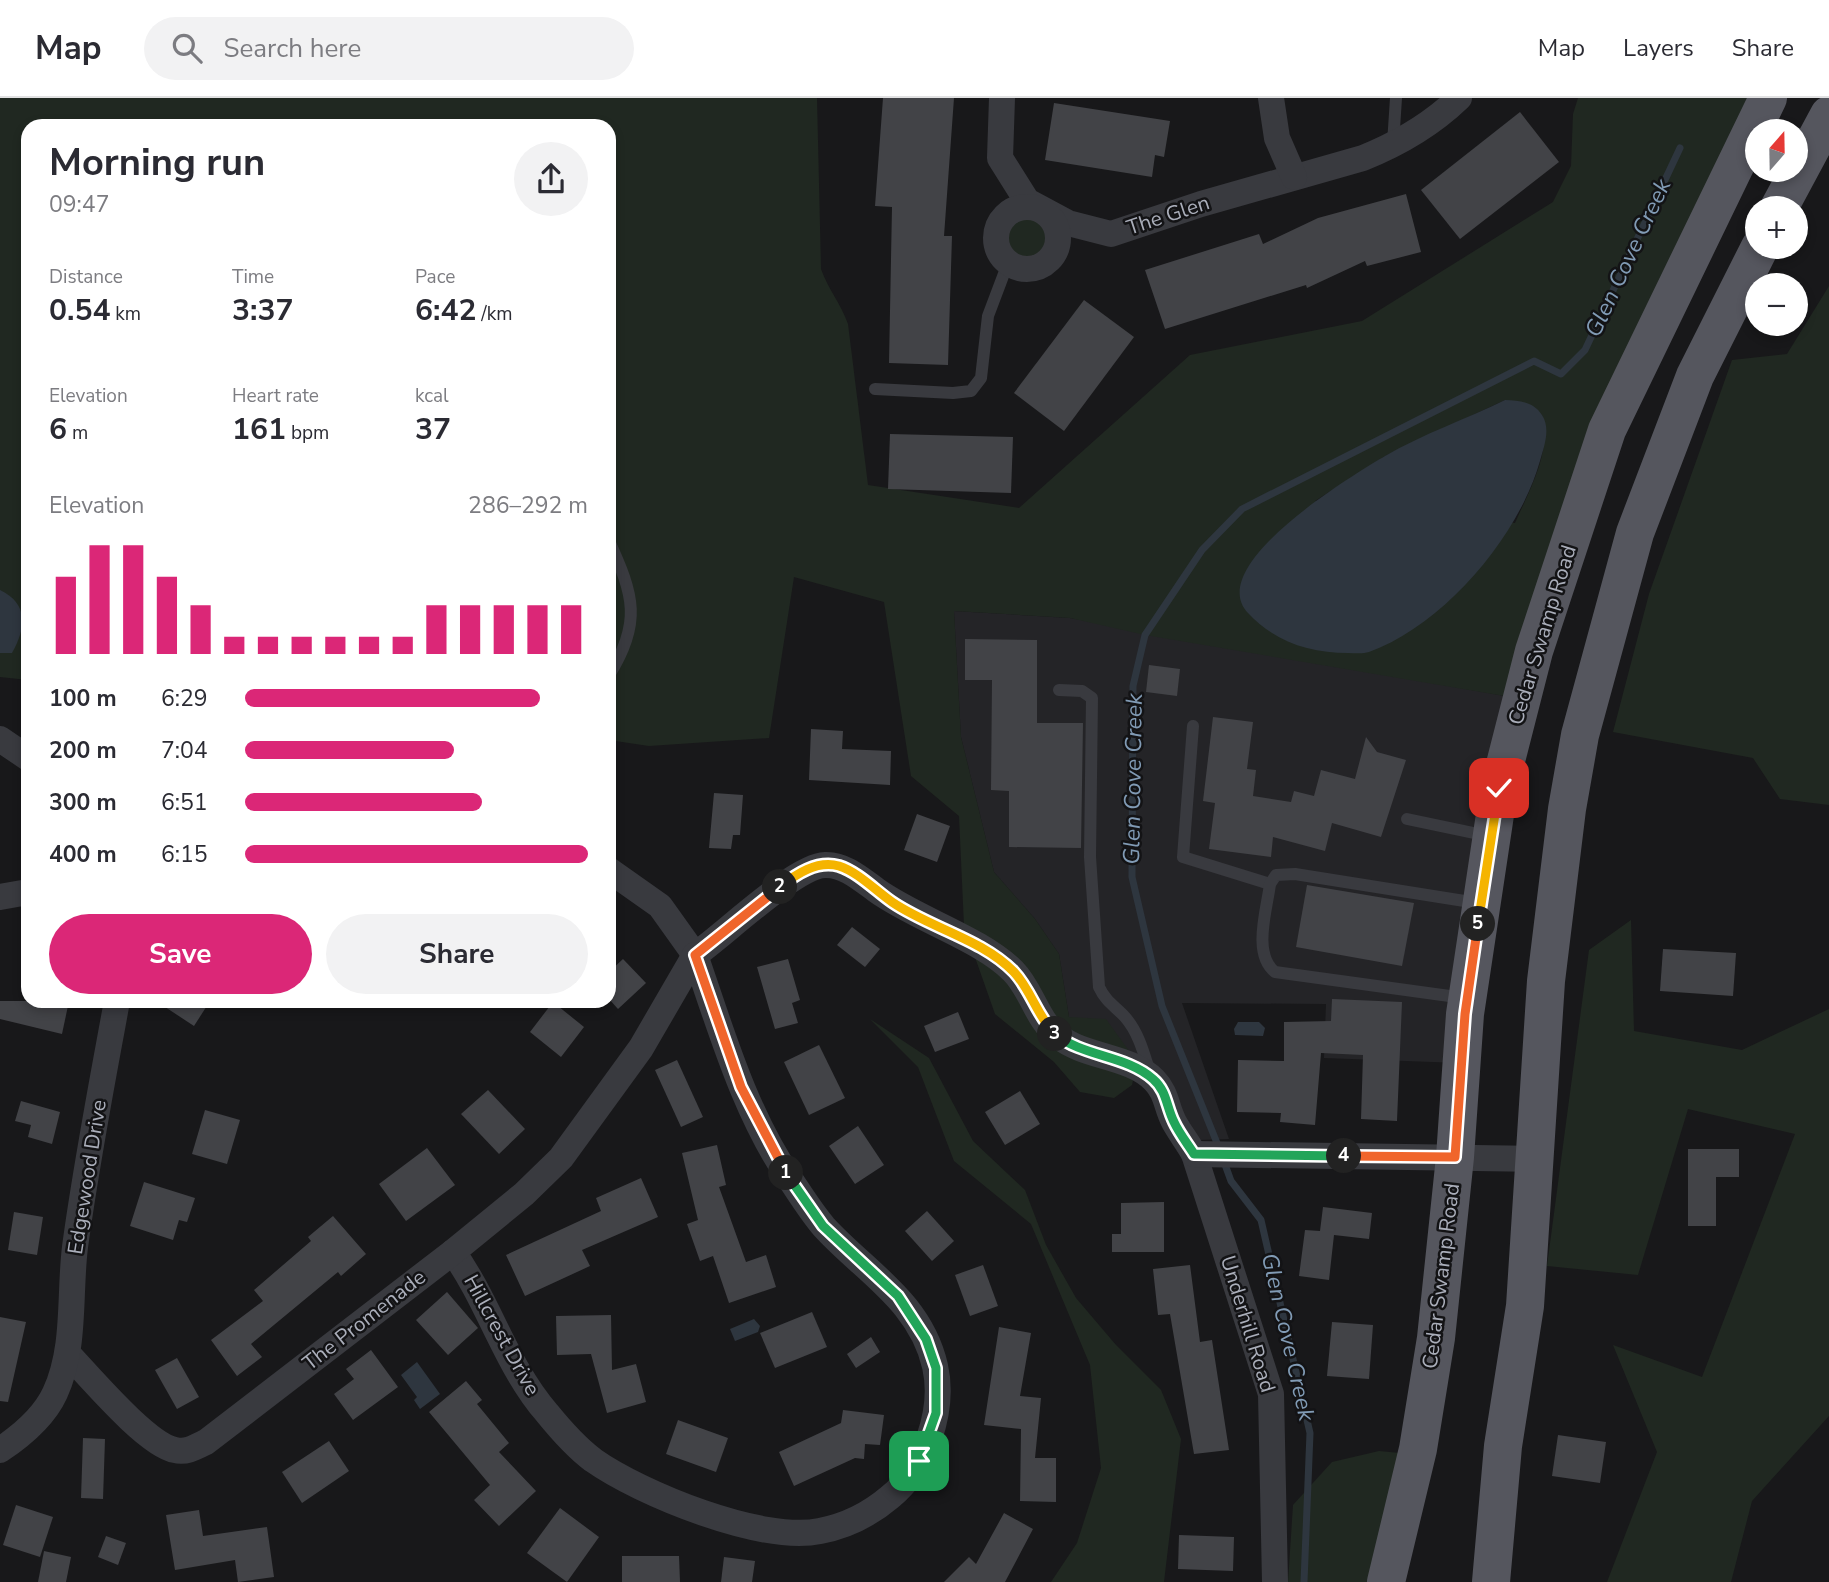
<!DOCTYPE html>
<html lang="en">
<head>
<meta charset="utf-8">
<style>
  :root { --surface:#fff; --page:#f2f2f3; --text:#2b2b33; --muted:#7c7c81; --line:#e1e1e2; --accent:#db2777 }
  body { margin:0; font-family:"Nunito Sans",sans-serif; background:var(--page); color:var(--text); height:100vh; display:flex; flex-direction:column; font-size:26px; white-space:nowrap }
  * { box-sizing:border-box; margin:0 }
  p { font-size:23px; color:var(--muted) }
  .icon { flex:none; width:38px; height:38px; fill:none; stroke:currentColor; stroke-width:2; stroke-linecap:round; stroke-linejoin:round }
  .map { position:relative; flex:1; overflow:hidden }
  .drawer { position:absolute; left:21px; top:21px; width:595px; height:889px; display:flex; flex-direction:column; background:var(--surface); border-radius:21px; box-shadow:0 4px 10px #0003 }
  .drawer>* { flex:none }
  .needle { width:46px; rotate:20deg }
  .tools { position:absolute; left:1745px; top:21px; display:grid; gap:14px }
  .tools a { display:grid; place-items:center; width:63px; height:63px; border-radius:50%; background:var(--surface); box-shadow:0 4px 10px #0003; font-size:35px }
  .pin { position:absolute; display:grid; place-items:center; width:60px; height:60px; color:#fff; margin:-30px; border-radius:14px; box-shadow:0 4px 10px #0006 }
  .km { position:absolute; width:35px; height:35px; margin:-18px; border-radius:50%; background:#222; color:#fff; font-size:19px; line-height:35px; text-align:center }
  .round { display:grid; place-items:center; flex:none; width:74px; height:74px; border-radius:37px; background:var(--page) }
  .summary { display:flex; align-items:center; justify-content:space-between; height:119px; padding:0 28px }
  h1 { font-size:38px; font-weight:700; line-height:52px }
  .metrics { display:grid; grid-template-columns:repeat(3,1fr); gap:10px; height:119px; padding:7px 28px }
  .metrics div { display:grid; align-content:center }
  .metrics b { font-size:30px; font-weight:700 }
  .metrics small { font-size:19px; font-weight:400 }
  .metrics p { font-size:19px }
  .chart { height:196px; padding:14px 28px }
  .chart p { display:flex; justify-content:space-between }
  .chart svg { width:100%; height:126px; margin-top:7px; stroke:var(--accent); stroke-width:6 }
  .button { display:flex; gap:14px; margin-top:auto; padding:14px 28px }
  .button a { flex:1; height:80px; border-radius:42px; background:var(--accent); color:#fff; font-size:28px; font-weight:700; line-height:80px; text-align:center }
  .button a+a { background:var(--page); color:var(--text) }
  ul { padding:0 28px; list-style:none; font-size:23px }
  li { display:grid; grid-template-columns:112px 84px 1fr; align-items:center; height:52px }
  li i { height:18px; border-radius:9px; background:var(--accent) }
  header { display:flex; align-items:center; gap:42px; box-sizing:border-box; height:98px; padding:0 35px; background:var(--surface); border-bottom:2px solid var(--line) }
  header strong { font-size:33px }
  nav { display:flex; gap:38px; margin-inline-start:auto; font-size:24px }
  .search { width:490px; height:63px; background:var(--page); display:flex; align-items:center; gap:18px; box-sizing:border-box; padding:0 24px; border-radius:38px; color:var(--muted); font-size:26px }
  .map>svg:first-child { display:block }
</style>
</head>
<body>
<header>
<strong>Map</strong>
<div class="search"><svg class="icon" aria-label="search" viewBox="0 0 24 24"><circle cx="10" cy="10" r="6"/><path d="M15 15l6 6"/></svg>Search here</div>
<nav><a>Map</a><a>Layers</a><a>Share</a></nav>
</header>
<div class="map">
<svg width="1829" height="1484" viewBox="0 0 1829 1484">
  <rect width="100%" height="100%" fill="#18181a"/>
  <!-- built -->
  <polygon fill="#242427" points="954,513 1070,520 1516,600 1460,965 1324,960 1326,906 1182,905 1229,1041 1200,1042 1162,986 1069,919 1059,856 1035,821 994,774 961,639"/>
  <!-- green -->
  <g fill="#202821" fill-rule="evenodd">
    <path d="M0,0H817L821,171C828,191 841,206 848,226L868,387L1019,410L1190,257L1362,223L1553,104L1571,68L1573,16L1578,0H1765L1607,332L1516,600L1145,537L1070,520L954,513L961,639L994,774L1035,821L1059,856L1069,919L1106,921L1137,964L1132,987L1114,1000L1080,994L1054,964L995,916L964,828L959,718L911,678L884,504L794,479L769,640L649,648L609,642V28H28V582L0,579ZM1505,302L1542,317C1552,353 1530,391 1515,425L1315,403L1387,357Z"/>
    <circle cx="1027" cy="140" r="20"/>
    <polygon points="1829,188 1829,707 1780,701 1753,660 1613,634 1649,496 1732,262 1787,256"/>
    <polygon points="1631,822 1634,933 1742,952 1829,911 1829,1318 1752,1403 1731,1484 1607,1484 1657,1354 1613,1247 1702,1279 1795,1036 1688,1011 1638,1177 1547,1168 1589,852"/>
    <polygon points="870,921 929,960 973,1043 1025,1092 1046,1147 1076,1200 1116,1247 1161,1292 1181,1341 1164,1484 1051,1484 1077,1445 1101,1370 1090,1267 1031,1126 954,1063 918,969"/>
    <polygon points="1379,1353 1421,1357 1387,1484 1288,1484 1293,1407 1332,1364"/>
  </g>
  <!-- water -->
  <g fill="#2e363f">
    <path d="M1505,302C1519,303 1533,303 1542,317C1551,331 1544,348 1540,363C1519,438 1444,527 1369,554C1363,556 1355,555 1348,555C1310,555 1275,544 1248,515C1203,467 1353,377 1385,358C1423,336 1466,321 1505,302Z"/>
    <path d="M0,492C29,506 26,530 12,555H0Z"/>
    <polygon points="1238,924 1259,924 1265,930 1263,938 1235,937 1234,931"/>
    <polygon points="754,1221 760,1228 758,1234 735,1243 730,1231"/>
    <polygon points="417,1264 440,1296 420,1311 414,1302 417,1299 401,1277"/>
  </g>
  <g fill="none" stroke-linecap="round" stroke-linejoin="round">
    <!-- stream -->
    <g stroke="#2e363f" stroke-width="7">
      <polyline points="1219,1050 1162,908 1132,779 1133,588 1145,537 1202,452 1242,411 1534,263 1561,276 1585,252 1680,50"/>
      <polyline points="1223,1061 1231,1083 1261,1122 1310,1335 1304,1484"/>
    </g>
  </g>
  <!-- building -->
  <g fill="#424347">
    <polygon points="883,0 954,0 944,138 952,138 948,267 889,265 892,109 875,108"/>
    <polygon points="1054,5 1170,23 1164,59 1155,57 1152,79 1045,62"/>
    <polygon points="1520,14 1559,64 1460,141 1421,92"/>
    <polygon points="1406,96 1421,154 1367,168 1365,163 1307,190 1306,187 1165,231 1145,172 1259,136 1263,146 1318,120"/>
    <polygon points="1084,202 1134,239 1064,333 1014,295"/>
    <polygon points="890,336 1013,339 1011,395 888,391"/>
    <polygon points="965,541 1037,542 1037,625 1083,625 1081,750 1009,749 1009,693 991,692 992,582 965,582"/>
    <polygon points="1149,567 1180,571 1177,598 1146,594"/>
    <polygon points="1213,619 1253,624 1247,671 1256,672 1253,698 1291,704 1294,693 1314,698 1321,672 1355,681 1366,639 1377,654 1406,662 1381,739 1332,725 1325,753 1273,739 1271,759 1209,751 1215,705 1203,703"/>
    <polygon points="811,631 843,633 842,651 891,653 890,687 809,682"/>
    <polygon points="714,695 743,697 740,737 733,737 731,751 709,750"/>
    <polygon points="917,716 950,728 937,764 904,752"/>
    <polygon points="1307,787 1414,805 1402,868 1296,849"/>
    <polygon points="852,829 880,851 865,869 837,847"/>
    <polygon points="1663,851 1736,855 1733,898 1660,893"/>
    <polygon points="623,861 646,885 618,911 609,901 609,874"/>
    <polygon points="788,861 800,902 792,905 798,925 775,931 757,869"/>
    <polygon points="1332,901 1402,904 1397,1023 1361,1021 1363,957 1321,955 1315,1027 1280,1024 1281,1015 1237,1014 1238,962 1284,963 1284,924 1331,923"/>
    <polygon points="0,903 69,903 62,936 0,921"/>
    <polygon points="156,903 210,903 194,928"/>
    <polygon points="553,904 584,929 561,959 530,934"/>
    <polygon points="958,914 969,941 935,954 924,928"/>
    <polygon points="819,947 845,1000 809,1017 784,964"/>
    <polygon points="677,962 703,1019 681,1029 655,972"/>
    <polygon points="488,992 525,1031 499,1056 461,1016"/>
    <polygon points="1020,993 1040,1026 1005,1047 985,1014"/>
    <polygon points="21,1003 60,1014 52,1046 28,1039 31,1027 15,1023"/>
    <polygon points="205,1012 240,1022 227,1066 192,1056"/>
    <polygon points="858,1028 884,1067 855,1086 829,1048"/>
    <polygon points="717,1047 726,1087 719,1089 746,1164 766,1157 776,1189 729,1205 713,1158 700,1163 687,1126 698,1122 682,1055"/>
    <polygon points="427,1050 455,1087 406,1123 379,1086"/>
    <polygon points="1688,1051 1739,1051 1739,1079 1716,1079 1716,1128 1688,1128"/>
    <polygon points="641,1080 658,1119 582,1152 590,1168 525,1198 506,1157 601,1113 596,1100"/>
    <polygon points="144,1084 195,1100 187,1124 179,1122 173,1142 130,1128"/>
    <polygon points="1164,1104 1164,1154 1112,1154 1112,1136 1121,1136 1121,1105"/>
    <polygon points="1323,1109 1372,1115 1369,1141 1334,1137 1329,1182 1299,1178 1305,1132 1320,1133"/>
    <polygon points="927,1113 954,1143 932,1163 905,1133"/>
    <polygon points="14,1114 43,1119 37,1157 8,1152"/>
    <polygon points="333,1118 366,1156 341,1178 338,1174 251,1246 262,1259 237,1278 211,1242 263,1203 254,1192 311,1143 308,1139"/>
    <polygon points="983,1167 998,1208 970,1218 955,1177"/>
    <polygon points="1190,1167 1200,1244 1212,1242 1229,1352 1194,1356 1170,1216 1158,1217 1153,1171"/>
    <polygon points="447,1194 478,1230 448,1257 416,1222"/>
    <polygon points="812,1214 827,1249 775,1270 760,1235"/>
    <polygon points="611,1217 612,1272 636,1266 646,1304 607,1315 591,1256 557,1257 556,1218"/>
    <polygon points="0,1219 26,1224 8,1304 0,1303"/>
    <polygon points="1332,1224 1373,1227 1369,1281 1327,1278"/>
    <polygon points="999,1229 1031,1235 1020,1298 1041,1300 1035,1360 1056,1360 1056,1404 1020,1403 1021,1331 984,1327"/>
    <polygon points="871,1239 880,1254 856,1270 847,1256"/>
    <polygon points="371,1252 398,1289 353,1322 334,1296 354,1281 346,1271"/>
    <polygon points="177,1260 199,1299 177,1311 155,1272"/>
    <polygon points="466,1283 482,1302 477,1306 509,1345 499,1354 536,1393 499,1428 474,1402 490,1387 429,1314"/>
    <polygon points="843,1312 884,1317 880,1347 865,1346 864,1361 855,1360 794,1388 779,1354 841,1325"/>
    <polygon points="678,1322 728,1340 716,1374 666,1356"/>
    <polygon points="1558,1337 1606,1344 1600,1385 1552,1378"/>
    <polygon points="83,1340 105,1341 103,1401 81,1400"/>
    <polygon points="329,1343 349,1373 302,1405 282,1374"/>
    <polygon points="16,1407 53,1419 40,1459 3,1447"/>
    <polygon points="560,1410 599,1439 567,1484 527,1455"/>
    <polygon points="199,1412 203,1438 267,1429 274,1479 238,1484 235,1462 175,1472 166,1417"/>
    <polygon points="1004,1415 1033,1431 1005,1484 944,1484 969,1459 976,1466"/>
    <polygon points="1179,1437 1234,1439 1233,1473 1178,1471"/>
    <polygon points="106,1438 126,1445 118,1467 98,1459"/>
    <polygon points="44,1453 71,1459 66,1484 38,1484"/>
    <polygon points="622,1458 679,1458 680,1484 622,1484"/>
    <polygon points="724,1459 755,1463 752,1484 721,1484"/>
  </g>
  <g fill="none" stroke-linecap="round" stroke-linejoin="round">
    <!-- lane -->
    <g stroke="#393a3f" stroke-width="12">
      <polyline points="1393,46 1396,0"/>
      <polyline points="27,238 28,238"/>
      <polyline points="875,291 953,295 971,293 981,280 988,218 1008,165"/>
      <path d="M609,443C634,497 642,525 609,577"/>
      <path d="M1059,592L1082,593L1092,600L1090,759L1099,889C1106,904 1115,908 1125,919C1139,935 1144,956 1150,975"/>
      <polyline points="1193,628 1183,759 1270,786"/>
      <polyline points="1407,721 1488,738"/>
      <path d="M1464,900L1275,874C1252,856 1267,811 1270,786L1276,777L1295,776L1477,805"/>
    </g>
    <!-- street -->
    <g stroke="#393a3f" stroke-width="26">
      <path d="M1002,0L1000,60L1027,103L1068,125L1111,136L1201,106L1363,60C1398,46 1431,27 1459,0"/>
      <polyline points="1271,0 1277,40 1294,79"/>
      <circle cx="1027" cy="140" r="31"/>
      <polyline points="0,641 28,660"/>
      <path d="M609,772L660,808L695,857C724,837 795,768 825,767C844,766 861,781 876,792C916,821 980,840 1013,873C1032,892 1036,921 1058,938C1085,960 1129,957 1154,982C1167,995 1166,1009 1174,1024C1180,1035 1188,1045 1194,1056L1271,1296L1275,1484"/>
      <polyline points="0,799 28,794"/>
      <polyline points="1194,1056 1535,1061"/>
      <path d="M453,1154C489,1204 506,1268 547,1315C560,1331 577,1350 593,1362C641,1396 762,1445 820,1433C847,1428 870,1416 890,1399C925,1371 945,1312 935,1268C920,1203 865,1174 824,1129C812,1115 802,1099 792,1084C745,1016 722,935 695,857"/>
      <path d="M68,1256C90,1279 147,1347 175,1352C186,1355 196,1349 206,1344L453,1154L524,1096L561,1060L641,950L695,857"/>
      <path d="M0,1352C21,1338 44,1319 55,1295C76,1249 69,1198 75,1149C86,1067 102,985 117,903"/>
    </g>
    <!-- primary -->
    <g stroke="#55565e" stroke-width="38">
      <polyline points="1779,110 1829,17"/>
      <polyline points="1386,1484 1418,1351 1436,1240 1455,1059 1465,916 1499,690 1534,553 1607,332 1768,0"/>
      <polyline points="1491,1484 1503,1348 1525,1208 1546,883 1567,711 1580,637 1635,435 1695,278 1760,149"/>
    </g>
  </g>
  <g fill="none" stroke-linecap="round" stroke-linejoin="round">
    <!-- split-1 casing -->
    <g stroke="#fff" stroke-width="14">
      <polyline id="split-1" points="786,1075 823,1128 898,1198 926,1241 936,1270 936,1315 919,1363"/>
    </g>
    <!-- split-2 casing -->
    <g stroke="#fff" stroke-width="14">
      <polyline id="split-2" points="780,789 695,857 741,989 786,1075"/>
    </g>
    <!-- split-3 casing -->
    <g stroke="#fff" stroke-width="14">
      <path id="split-3" d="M780,789C796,776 817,762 839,768C858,774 876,793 892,804C930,830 982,841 1014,874C1031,892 1037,918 1055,936"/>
    </g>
    <!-- split-4 casing -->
    <g stroke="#fff" stroke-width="14">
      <path id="split-4" d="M1055,936C1083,959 1126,957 1153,981C1167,993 1166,1008 1174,1024C1179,1035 1187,1045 1194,1056L1344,1058"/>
    </g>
    <!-- split-5 casing -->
    <g stroke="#fff" stroke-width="14">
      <polyline id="split-5" points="1344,1058 1455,1059 1465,916 1478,826"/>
    </g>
    <!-- split-6 casing -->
    <g stroke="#fff" stroke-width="14">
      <polyline id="split-6" points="1478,826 1499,690"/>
    </g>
    <!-- split-1 -->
    <use href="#split-1" stroke="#22a559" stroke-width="9"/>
    <!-- split-2 -->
    <use href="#split-2" stroke="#f0652b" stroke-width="9"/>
    <!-- split-3 -->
    <use href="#split-3" stroke="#f5b400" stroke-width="9"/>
    <!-- split-4 -->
    <use href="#split-4" stroke="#22a559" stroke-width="9"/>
    <!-- split-5 -->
    <use href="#split-5" stroke="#f0652b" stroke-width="9"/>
    <!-- split-6 -->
    <use href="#split-6" stroke="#f5b400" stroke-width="9"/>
  </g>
  <g text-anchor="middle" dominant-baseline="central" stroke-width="5" stroke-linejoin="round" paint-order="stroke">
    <!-- street labels -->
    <g font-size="21" fill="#aaaeba" stroke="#131315">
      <text transform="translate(1168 117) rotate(-18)">The Glen</text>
      <text transform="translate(1542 537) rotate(-73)">Cedar Swamp Road</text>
      <text transform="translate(87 1079) rotate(-81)">Edgewood Drive</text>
      <text transform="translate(1441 1178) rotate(-83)">Cedar Swamp Road</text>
      <text transform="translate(364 1222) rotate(-38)">The Promenade</text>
      <text transform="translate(1248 1226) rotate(73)">Underhill Road</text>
      <text transform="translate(502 1237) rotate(61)">Hillcrest Drive</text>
    </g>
    <!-- water labels -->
    <g font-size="23" font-style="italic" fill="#819bb5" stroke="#131315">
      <text transform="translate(1628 160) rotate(-65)">Glen Cove Creek</text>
      <text transform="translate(1133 681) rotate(-89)">Glen Cove Creek</text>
      <text transform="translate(1288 1239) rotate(77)">Glen Cove Creek</text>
    </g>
  </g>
</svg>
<div class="tools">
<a><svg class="needle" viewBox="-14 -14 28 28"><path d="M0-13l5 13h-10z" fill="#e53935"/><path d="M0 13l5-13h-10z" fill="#7c7c81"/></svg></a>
<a>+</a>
<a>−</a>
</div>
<div class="pin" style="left:919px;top:1363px;background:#1e9e55"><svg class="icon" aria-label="arrive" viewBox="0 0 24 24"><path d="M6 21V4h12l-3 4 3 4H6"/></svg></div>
<div class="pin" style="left:1499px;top:690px;background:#d93025"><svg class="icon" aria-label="check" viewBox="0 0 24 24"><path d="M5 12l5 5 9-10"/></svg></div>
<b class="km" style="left:786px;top:1075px">1</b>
<b class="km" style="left:780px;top:789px">2</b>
<b class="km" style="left:1055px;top:936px">3</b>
<b class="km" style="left:1344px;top:1058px">4</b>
<b class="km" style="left:1478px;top:826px">5</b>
<section class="drawer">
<div class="summary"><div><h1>Morning run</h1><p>09:47</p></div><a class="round"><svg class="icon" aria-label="share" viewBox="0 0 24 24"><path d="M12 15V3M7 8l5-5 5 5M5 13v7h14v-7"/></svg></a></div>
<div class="metrics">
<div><p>Distance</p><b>0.54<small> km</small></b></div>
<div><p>Time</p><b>3:37</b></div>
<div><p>Pace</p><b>6:42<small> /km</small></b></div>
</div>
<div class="metrics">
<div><p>Elevation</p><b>6<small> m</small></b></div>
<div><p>Heart rate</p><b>161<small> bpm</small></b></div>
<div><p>kcal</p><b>37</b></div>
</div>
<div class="chart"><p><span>Elevation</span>286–292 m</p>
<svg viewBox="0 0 160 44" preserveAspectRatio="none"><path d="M5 44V17M15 44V6M25 44V6M35 44V17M45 44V27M55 44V38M65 44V38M75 44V38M85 44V38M95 44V38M105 44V38M115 44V27M125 44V27M135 44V27M145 44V27M155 44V27"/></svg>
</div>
<ul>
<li><b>100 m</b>6:29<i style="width:86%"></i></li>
<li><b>200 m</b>7:04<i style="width:61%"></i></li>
<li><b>300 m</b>6:51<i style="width:69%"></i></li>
<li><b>400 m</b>6:15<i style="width:100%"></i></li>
</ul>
<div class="button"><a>Save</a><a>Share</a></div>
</section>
</div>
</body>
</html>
